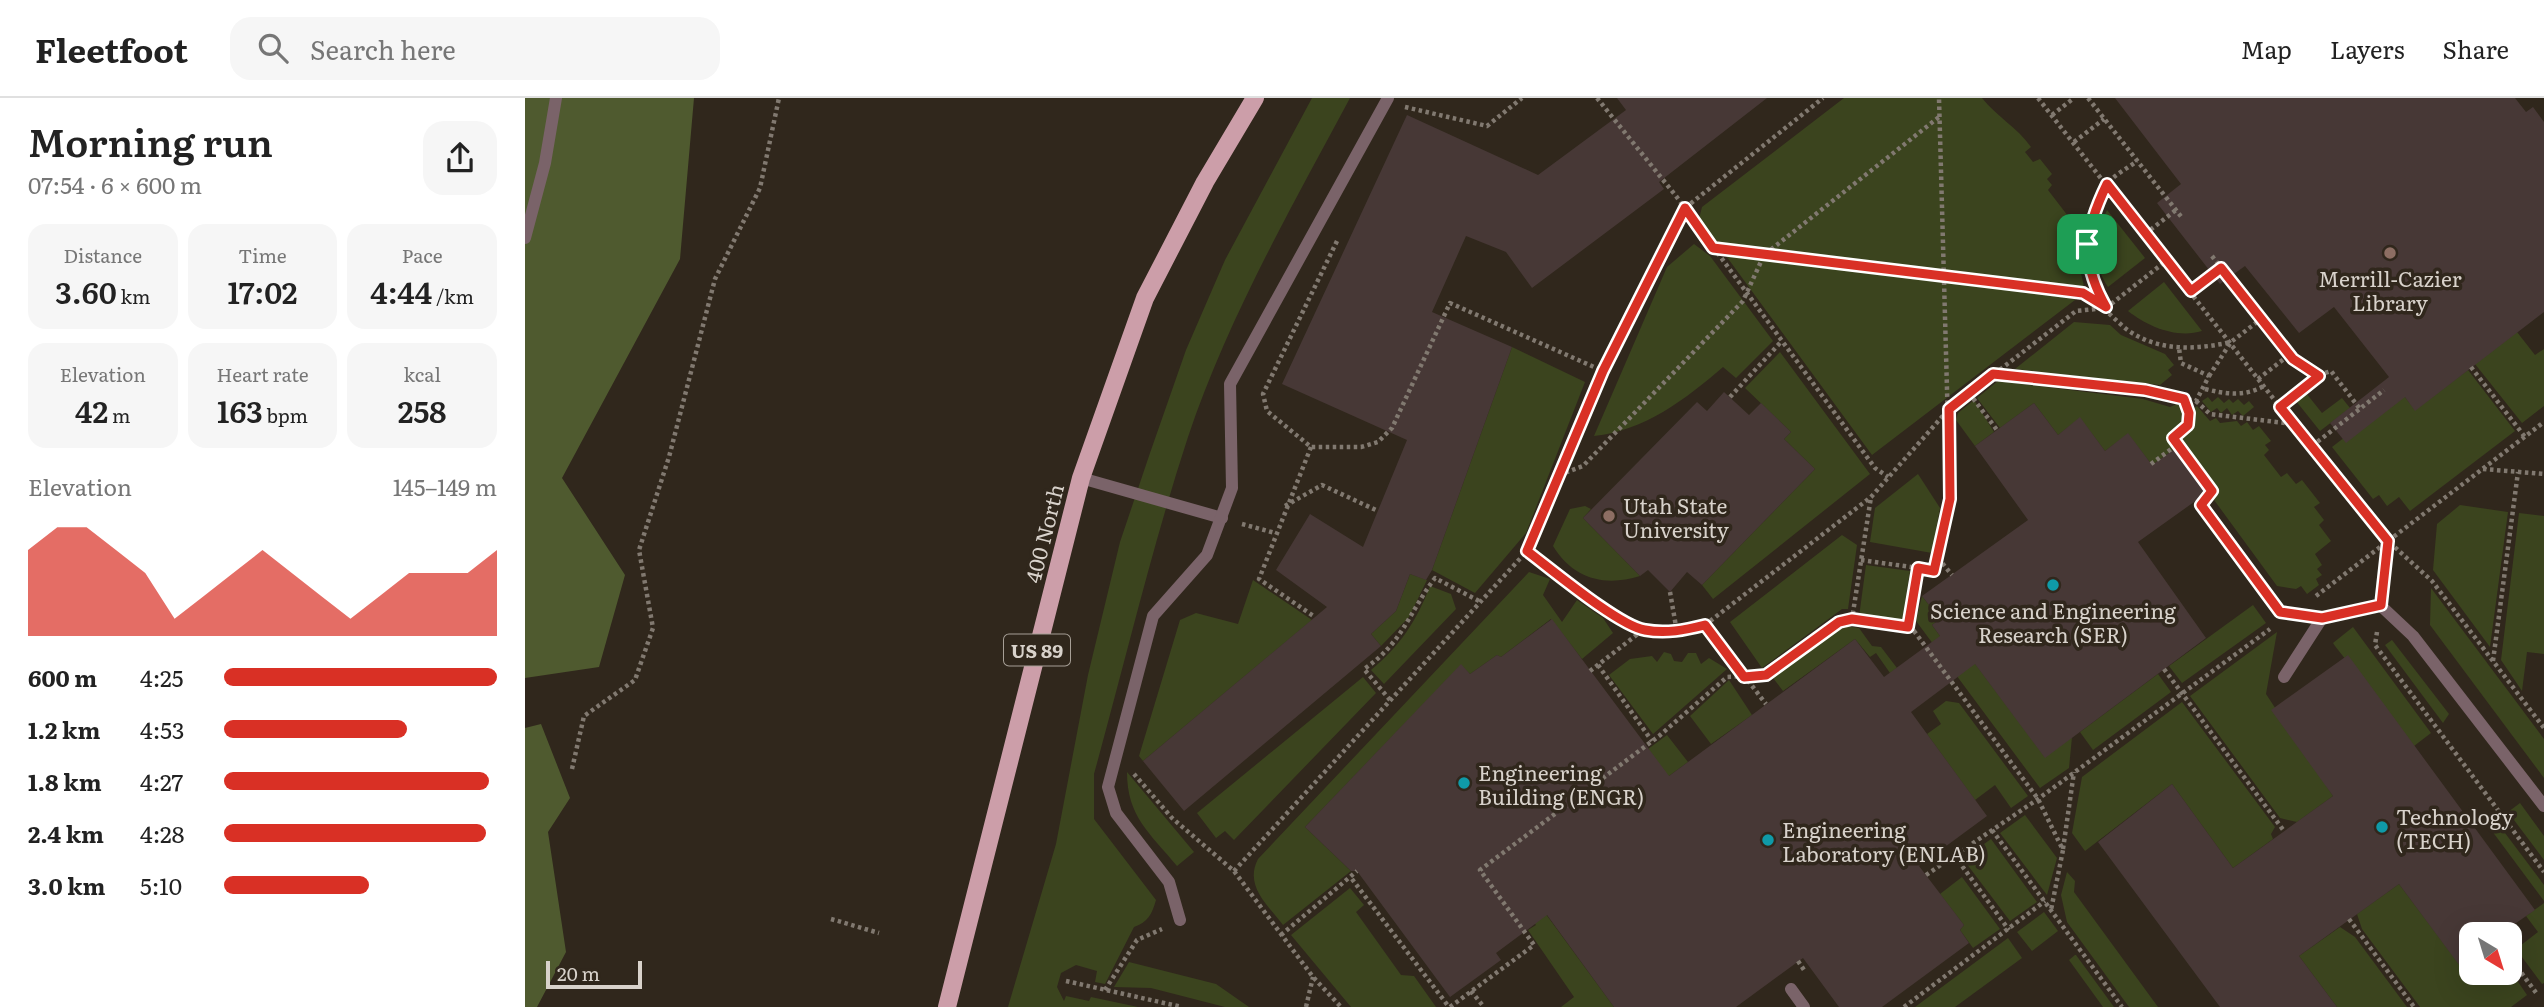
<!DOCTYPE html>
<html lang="en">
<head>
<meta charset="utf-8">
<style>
  :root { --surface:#fff; --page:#f6f6f6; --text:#222; --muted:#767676; --line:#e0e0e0; --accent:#d93025 }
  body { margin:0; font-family:Literata,serif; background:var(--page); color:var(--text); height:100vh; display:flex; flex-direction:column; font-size:26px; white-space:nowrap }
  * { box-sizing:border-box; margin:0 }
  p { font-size:23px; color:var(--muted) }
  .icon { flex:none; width:38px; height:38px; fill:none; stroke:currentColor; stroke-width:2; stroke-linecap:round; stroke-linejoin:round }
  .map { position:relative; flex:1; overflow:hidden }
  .details { display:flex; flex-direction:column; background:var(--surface); width:525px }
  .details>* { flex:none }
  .needle { width:46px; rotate:142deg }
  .controls { position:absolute; left:1934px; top:824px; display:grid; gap:14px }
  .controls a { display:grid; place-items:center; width:63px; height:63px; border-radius:14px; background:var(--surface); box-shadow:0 7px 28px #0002; font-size:35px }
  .scale { position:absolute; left:21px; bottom:18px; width:96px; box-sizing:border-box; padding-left:7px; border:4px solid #d8d2cb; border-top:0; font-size:19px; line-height:24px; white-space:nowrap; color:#d8d2cb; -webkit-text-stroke:5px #30271c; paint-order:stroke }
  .pin { position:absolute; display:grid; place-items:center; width:60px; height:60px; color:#fff; margin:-30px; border-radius:14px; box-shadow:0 4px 10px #0006 }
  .round { display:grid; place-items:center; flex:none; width:74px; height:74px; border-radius:21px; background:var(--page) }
  .summary { display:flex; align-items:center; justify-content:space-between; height:119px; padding:0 28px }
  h1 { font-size:38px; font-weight:600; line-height:52px }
  .stats { display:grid; grid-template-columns:repeat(3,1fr); gap:10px; height:119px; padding:7px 28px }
  .stats div { display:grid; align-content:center; border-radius:18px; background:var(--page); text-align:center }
  .stats b { font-size:30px; font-weight:600 }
  .stats small { font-size:19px; font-weight:400 }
  .stats p { font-size:19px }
  .chart { height:196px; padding:14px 28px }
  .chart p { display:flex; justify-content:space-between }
  .chart svg { width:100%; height:126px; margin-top:7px; fill:var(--accent); opacity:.7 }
  ul { padding:0 28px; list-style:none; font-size:23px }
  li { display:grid; grid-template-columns:112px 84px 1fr; align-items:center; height:52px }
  li i { height:18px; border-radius:9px; background:var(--accent) }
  header { display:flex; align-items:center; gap:42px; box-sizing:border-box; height:98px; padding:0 35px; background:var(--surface); border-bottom:2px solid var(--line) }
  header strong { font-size:33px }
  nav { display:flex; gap:38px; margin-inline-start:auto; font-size:24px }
  .search { width:490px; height:63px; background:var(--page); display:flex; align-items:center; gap:18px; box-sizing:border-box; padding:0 24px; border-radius:21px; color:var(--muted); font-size:26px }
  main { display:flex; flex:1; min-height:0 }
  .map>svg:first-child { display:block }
</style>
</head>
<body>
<header>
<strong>Fleetfoot</strong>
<div class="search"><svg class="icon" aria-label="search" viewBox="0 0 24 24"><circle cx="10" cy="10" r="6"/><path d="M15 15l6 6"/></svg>Search here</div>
<nav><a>Map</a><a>Layers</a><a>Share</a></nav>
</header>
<main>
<section class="details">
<div class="summary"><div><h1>Morning run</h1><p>07:54 · 6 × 600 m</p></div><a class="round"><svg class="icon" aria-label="share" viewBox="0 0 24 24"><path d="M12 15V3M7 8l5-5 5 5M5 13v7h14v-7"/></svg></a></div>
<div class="stats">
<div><p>Distance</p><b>3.60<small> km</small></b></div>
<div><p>Time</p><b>17:02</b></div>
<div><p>Pace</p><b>4:44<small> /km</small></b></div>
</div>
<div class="stats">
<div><p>Elevation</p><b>42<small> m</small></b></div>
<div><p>Heart rate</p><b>163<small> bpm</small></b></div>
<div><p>kcal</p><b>258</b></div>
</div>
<div class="chart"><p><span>Elevation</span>145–149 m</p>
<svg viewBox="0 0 160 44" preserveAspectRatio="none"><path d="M0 44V14L10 6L20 6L30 14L40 22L50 38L60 30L70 22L80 14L90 22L100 30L110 38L120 30L130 22L140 22L150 22L160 14V44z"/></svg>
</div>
<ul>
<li><b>600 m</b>4:25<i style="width:100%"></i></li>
<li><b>1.2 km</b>4:53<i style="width:67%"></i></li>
<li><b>1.8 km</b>4:27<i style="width:97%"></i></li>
<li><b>2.4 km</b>4:28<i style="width:96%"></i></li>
<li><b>3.0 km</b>5:10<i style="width:53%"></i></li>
</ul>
</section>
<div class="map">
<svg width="2019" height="909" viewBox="0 0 2019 909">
  <rect width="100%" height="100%" fill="#30271c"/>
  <!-- green -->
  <g fill="#3b441e">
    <path d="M787,0H825C767,108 702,222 663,339C627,449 600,564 569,676V721L631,802C627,816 623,824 609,829L580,886L570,884L572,873L551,867L536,875L532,889L539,903L541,898L564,903L566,899L613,909H483L531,746L563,577L595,444L625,355L661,252L700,162Z"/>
    <path d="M1319,0H1457C1472,19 1492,29 1506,49L1500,54L1508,64L1515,61L1527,76L1522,81L1527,87L1523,92L1553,131L1552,159L1559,188L1558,195L1550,202L1347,357L1174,121L1177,109Z"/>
    <path d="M1582,112L1620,160L1583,189C1566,164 1570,139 1582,112Z"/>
    <path d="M1169,146L1185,158L1248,243L1211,280L1198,269C1161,301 1119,333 1069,338L1142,169Z"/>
    <path d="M1639,184L1677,233C1651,241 1622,228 1603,213Z"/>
    <polygon points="1549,224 1585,227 1596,237 1640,256 1649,267 1643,272 1647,277 1635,287 1490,271"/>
    <polygon points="1992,234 2010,257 2019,251 2019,308 1997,325 1950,266"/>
    <polygon points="987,249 1060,284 1001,435 950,495 907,472"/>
    <polygon points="1255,254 1345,376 1188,501 1177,487 1290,371 1259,341 1266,334 1220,290"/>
    <polygon points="1943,272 1990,333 1885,413 1874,399 1862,408 1854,397 1848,401 1807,349 1877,295 1890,312"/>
    <polygon points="1473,283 1618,301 1645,309 1652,306 1667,312 1672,308 1685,323 1691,320 1695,325 1712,323 1716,328 1722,324 1728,332 1734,328 1746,343 1740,347 1744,352 1739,357 1756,379 1762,375 1771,386 1777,382 1795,405 1789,409 1799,422 1794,427 1806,443 1790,456 1797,467 1792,471 1797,477 1791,481 1794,487 1782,496 1776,488 1771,491 1752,488 1651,350 1627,367 1603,336 1580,353 1555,320 1533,337 1509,305 1475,330 1452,300"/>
    <polygon points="1781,295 1797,315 1817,300 1825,310 1795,333 1771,303"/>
    <polygon points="1683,299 1687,304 1693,299 1699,305 1704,301 1708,305 1713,301 1719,307 1724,303 1729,309 1718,318 1713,313 1707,317 1702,310 1696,315 1692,310 1686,314 1677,303"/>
    <polygon points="1449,302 1469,334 1450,348 1431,322 1433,315"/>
    <polygon points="1393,376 1415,410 1407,455 1345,444 1350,410"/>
    <polygon points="1935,407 1983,414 1965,549 1908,472 1912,426"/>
    <path d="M1060,408L1066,411L1058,420L1115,478C1080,489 1048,481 1028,448L1045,411Z"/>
    <polygon points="1994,415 2019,418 2019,556 2002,554 1997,593 1976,562"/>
    <polygon points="1317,437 1332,447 1323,511 1317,511 1237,570 1205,524"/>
    <polygon points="1341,467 1385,473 1377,524 1334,519"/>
    <path d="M1004,474L1025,481L1018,497L1037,524L1052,502L1078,520L1088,535L1057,561L1026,521L976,559L972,557L945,576L936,567L780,729L826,773L758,827C743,807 719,788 733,761Z"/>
    <polygon points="885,476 902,482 884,519 856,548 846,536 871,513"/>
    <polygon points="728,482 787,522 618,663 614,658 655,522 671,515 713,526"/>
    <path d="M905,488L926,496L931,511L859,586L846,572C875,548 891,524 905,488Z"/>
    <polygon points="1906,490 2019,641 2019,680 1905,527"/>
    <polygon points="1397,498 1415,521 1407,527 1415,538 1424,531 1520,659 1547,639 1544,670 1515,690 1391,523"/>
    <polygon points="1728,507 1741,525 1657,585 1644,568"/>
    <polygon points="1320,528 1334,530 1347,548 1356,549 1372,570 1365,575 1351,555 1345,559 1330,541 1258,593 1248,580"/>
    <polygon points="1828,529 1906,635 1889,648 1810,548 1808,545"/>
    <polygon points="1752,534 1741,596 1808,698 1772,724 1755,720 1665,598"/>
    <polygon points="1867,542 1924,616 1918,625 1860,547"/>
    <polygon points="1139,554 1146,556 1149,563 1157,564 1163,555 1171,555 1176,566 1184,560 1202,571 1128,636 1084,577 1105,561 1127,558 1132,564"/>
    <polygon points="1633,576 1646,594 1568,652 1555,634"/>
    <polygon points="838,579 851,595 709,742 700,733 691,740 672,715"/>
    <polygon points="1204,582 1227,617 1186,646 1165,618"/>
    <polygon points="1421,603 1434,605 1503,698 1486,710 1470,687 1450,702 1402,636 1416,626 1408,613"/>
    <polygon points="1657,604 1750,729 1746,736 1748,741 1708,770 1647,686 1560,753 1547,735 1557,679"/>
    <polygon points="1142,637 1163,664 998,785 1089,909 1036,909 1049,899 1003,832 1011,827 994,805 973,762"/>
    <path d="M602,674L669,754L652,768C625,735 602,719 602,674Z"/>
    <polygon points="1995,705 2019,738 2019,762 1983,714"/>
    <polygon points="1500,717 1532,760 1522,797 1475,735"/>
    <polygon points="1971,723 2019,787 2019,803 1964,729"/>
    <polygon points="1466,741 1512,804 1485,823 1438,761"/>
    <polygon points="1542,774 1550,783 1549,794 1633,909 1604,909 1542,824 1536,797"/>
    <polygon points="1437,779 1475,831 1448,850 1435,832 1439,827 1415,796"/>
    <polygon points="1874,786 1934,866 1955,877 1984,875 1985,872 2002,897 1986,909 1895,909 1837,831 1832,816"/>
    <polygon points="825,790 839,807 831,814 876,877 889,878 911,909 826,909 766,837"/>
    <polygon points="2019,805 2019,885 2017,886 1991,851 2013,834 2001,818"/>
    <polygon points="1519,814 1533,833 1507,853 1492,834"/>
    <polygon points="1815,829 1830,839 1882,909 1812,909 1774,858"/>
    <polygon points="1483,840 1497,860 1430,909 1390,909"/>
    <polygon points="1550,857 1551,857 1589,909 1578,909 1544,862"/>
    <polygon points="604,864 691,886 724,909 700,909 626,890 589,889"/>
  </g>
  <!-- forest -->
  <g fill="#4f5a2f">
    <polygon points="0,0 169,0 155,161 37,380 100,477 74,569 0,580"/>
    <polygon points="16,626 45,700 23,734 41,854 12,909 0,909 0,630"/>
  </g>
  <!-- building -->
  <g fill="#473836">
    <polygon points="1092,0 1242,0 1134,84 1139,91 1007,190 981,154 941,138 907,214 987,249 907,472 901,482 885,476 871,513 846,536 856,548 659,713 618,663 802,509 751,472 785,416 838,449 882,342 757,286 882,17 1013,77 1101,12"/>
    <polygon points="1590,0 1990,0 2001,14 2008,9 2019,24 2019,214 1890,313 1880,299 1821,345 1805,325 1864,279 1809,209 1774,235 1720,168 1695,186 1632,105 1656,86"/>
    <polygon points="1199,294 1224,317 1236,305 1266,334 1259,341 1290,371 1177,487 1162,474 1145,494 1123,472 1115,478 1058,420 1172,304 1182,313"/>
    <polygon points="1509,305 1533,337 1555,319 1580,353 1603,335 1627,367 1651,350 1683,394 1613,444 1681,540 1520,660 1450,566 1386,614 1462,718 1394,768 1439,827 1435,832 1444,845 1357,909 1314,909 1278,860 1211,909 1089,909 1022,817 971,855 976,862 925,899 832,773 826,773 780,729 936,566 945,576 972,557 976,559 1027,521 1144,678 1330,541 1359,579 1415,538 1407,527 1415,521 1397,498 1503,422 1450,348"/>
    <polygon points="1823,557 2010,812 1975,836 1946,836 1946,883 1874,786 1774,858 1812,909 1695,909 1573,744 1647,686 1708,770 1808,698 1746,612"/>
  </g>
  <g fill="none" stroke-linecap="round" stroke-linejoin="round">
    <!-- path -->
    <g stroke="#817970" stroke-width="4.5" stroke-dasharray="3.5 3.5" stroke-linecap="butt">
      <polyline points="1072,0 1151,98 1350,370 1363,379"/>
      <polyline points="1513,0 1755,309 1863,443 1907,483 2019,630"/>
      <polyline points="1563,0 1658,121"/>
      <polyline points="880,9 962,28 997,0"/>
      <polyline points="1527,17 1549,0"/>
      <polyline points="1549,44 1579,21"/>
      <polyline points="1620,136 1651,112"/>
      <polyline points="812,143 738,296 742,313 786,349 836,349 853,344 867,330 925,205 1078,273"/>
      <path d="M1188,150L1558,195C1574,205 1586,218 1600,230C1631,254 1671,252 1706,244"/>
      <polyline points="1687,158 1764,257 1794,277 1806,273 1835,311"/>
      <polyline points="1666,193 1697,170"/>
      <path d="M1580,209C1560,172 1552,121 1582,86C1589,77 1603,70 1612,63"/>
      <polyline points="1946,269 2000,339"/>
      <polyline points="1469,277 1620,292 1671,303 1684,278 1656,265 1654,250"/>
      <polyline points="1684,278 1706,244 1736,221"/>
      <polyline points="1733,281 1764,257"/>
      <path d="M1680,291C1701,296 1719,299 1739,288"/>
      <polyline points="1444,295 1472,332"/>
      <polyline points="1205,299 1255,245"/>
      <polyline points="1659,302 1664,315 1663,327 1648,340 1682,386"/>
      <polyline points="1671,303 1685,316 1768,326"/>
      <polyline points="1755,309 1794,277"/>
      <polyline points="1787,348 1859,292"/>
      <polyline points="786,349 734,481 790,519"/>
      <polyline points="1626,366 1653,346"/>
      <polyline points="1958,371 2019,376"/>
      <polyline points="1034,377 1058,368 1218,203 1239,157 1414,19"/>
      <polyline points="760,408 797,387 853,413"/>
      <polyline points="717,426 750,435"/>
      <path d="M1002,453C1026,471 1094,528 1120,532C1141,536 1160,532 1180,527L1346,399L1424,311L1551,213L1581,210L1641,163"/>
      <polyline points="1413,460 1427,477"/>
      <polyline points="1336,462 1393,470"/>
      <polyline points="1858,488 1863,444"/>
      <polyline points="1145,494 1152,534"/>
      <polyline points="1791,498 2019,324"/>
      <polyline points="1327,521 1389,533 1513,701 1538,752 1526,812"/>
      <polyline points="1180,527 1241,606"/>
      <polyline points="1383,529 1393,470 1409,473 1425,401 1414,0"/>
      <polyline points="1852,534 1850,547 2019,774"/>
      <polyline points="1968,563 1993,374"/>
      <polyline points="1073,567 1127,643"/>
      <polyline points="1639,571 1759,733"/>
      <polyline points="1065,573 1118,532"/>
      <path d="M865,602L839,571C878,545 884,514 910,480L956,504"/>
      <polyline points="47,671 59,618 110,582 128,530 114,452 144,359 190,181 235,90 254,0"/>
      <polyline points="609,676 647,720 709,773 788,879 816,909"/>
      <polyline points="1467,732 1597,909"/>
      <polyline points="1538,751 1549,674"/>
      <polyline points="1429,757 1484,832"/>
      <polyline points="709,773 1002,453 1078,273 1160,110 1298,0"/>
      <polyline points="1401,777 1513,701 1745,531"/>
      <polyline points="827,781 924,909"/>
      <polyline points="306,821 354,835"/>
      <polyline points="1824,821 1889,909"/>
      <polyline points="756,837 832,773"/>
      <polyline points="1984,858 2012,896"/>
      <polyline points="1273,863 1279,872"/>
      <polyline points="541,883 657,909"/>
      <polyline points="580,892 612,842 637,831"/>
      <polyline points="946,893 959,909"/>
      <polyline points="781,909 788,879"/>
      <polyline points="925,909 1009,847 955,772 1134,638 1202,579 1241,577 1314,524 1327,521 1346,399"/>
      <polyline points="1379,909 1520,803"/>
    </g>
    <!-- lane -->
    <g stroke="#7a6369" stroke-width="12">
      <polyline points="0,140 20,65 31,0"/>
      <polyline points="556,380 697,420"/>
      <polyline points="1677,407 1755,514 1797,520"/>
      <polyline points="1759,579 1797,520 1855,507 1888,538 2019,708"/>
      <polyline points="655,822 644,784 591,715 583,689 628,518 682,457 707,390 705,286 863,0"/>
      <polyline points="1266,891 1279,909"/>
    </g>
    <!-- primary -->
    <polyline stroke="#cc9ea9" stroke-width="18" points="422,909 556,380 620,200 680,84 730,0"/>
  </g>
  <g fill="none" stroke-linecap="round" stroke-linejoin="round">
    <!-- route casing -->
    <g stroke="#fff" stroke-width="14">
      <path id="route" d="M1582,86L1666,193L1696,170L1768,261L1794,278L1755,309L1863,443L1856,507L1797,520L1755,514L1676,407L1687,393L1648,340L1663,327L1664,315L1659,301L1620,292L1468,276L1424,311L1425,401L1409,473L1393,470L1383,529L1327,521L1314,524L1241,577L1219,579L1180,527C1160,532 1141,536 1120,532C1094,528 1026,471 1002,453L1078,273L1160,110L1188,150L1558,195L1581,209C1555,163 1559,133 1582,86Z"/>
    </g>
    <!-- route -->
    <use href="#route" stroke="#d93025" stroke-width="9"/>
  </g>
  <!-- markers -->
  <g fill="#8d6e63" stroke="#30271c" stroke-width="2.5">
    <circle cx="1865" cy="155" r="7"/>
    <circle cx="1084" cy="418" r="7"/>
  </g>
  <g fill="#0f9aa8" stroke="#30271c" stroke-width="2.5">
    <circle cx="1528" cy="487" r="7"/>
    <circle cx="939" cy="685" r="7"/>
    <circle cx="1857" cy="729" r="7"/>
    <circle cx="1243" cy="742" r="7"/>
  </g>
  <g text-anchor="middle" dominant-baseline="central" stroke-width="7" stroke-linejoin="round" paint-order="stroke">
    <!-- shield labels -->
    <rect fill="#30271c" stroke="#a69f96" stroke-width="2" x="479" y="536.5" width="66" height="31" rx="5"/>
    <g font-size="19" font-weight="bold" fill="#d8d2cb">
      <text x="512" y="552">US 89</text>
    </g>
    <!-- poi labels -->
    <g font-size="21" fill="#d8d2cb" stroke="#30271c" text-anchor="start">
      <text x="1865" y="179" text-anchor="middle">Merrill-Cazier<tspan x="1865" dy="24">Library</tspan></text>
      <text x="1098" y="406">Utah State<tspan x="1098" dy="24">University</tspan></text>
      <text x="1528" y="511" text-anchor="middle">Science and Engineering<tspan x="1528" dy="24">Research (SER)</tspan></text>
      <text x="953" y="673">Engineering<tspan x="953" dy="24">Building (ENGR)</tspan></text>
      <text x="1871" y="717">Technology<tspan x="1871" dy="24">(TECH)</tspan></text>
      <text x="1257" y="730">Engineering<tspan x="1257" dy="24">Laboratory (ENLAB)</tspan></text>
    </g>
    <!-- street labels -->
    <g font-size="21" fill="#d8d2cb" stroke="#30271c">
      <text transform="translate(518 435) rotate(-76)">400 North</text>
    </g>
  </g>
</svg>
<div class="controls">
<a><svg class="needle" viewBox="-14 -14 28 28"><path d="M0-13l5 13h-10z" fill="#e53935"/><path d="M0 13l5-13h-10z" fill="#767676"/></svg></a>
</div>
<div class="scale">20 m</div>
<div class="pin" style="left:1562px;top:146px;background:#1e9e55"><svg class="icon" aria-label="arrive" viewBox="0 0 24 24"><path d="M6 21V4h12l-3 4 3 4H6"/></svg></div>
</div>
</main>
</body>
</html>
